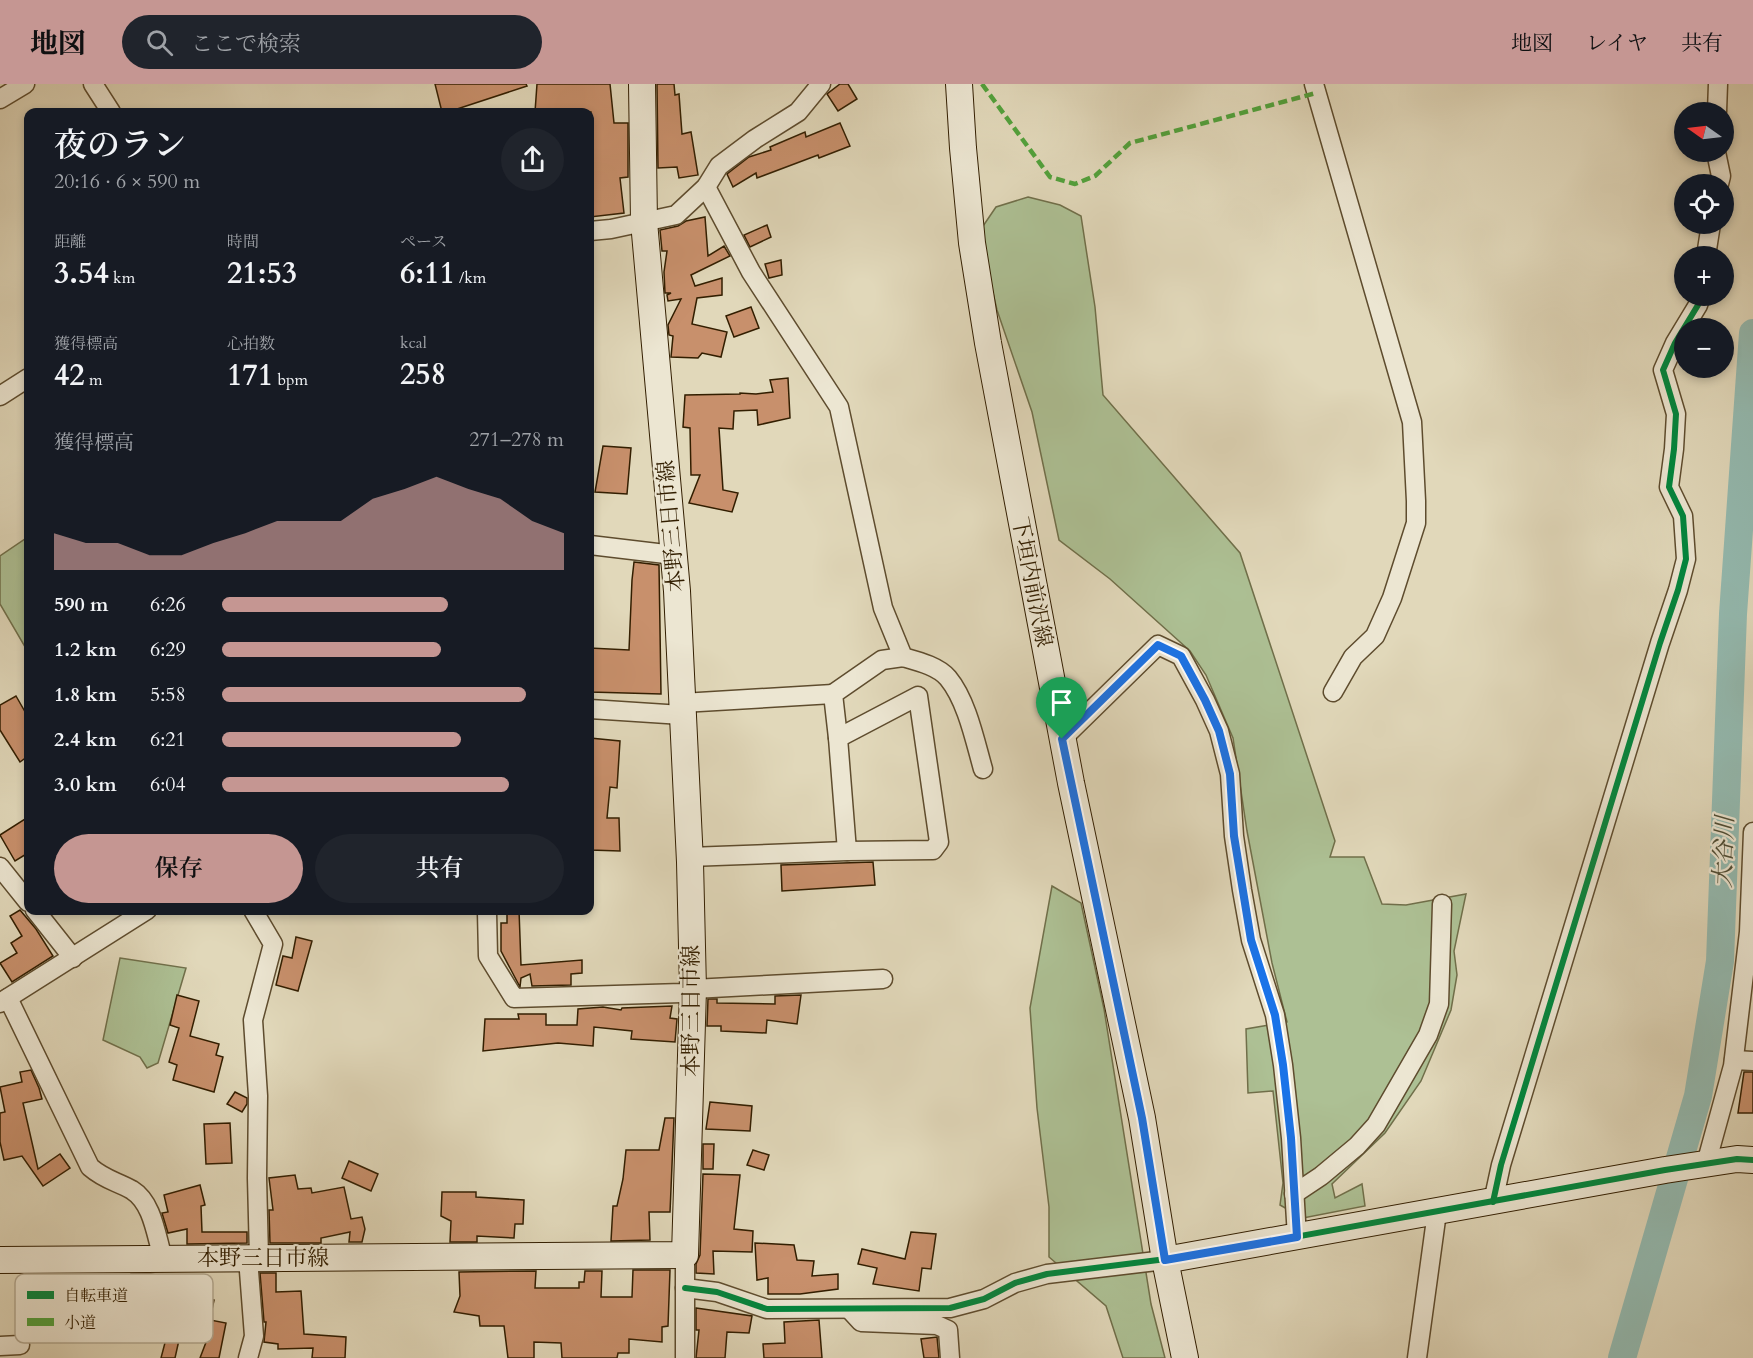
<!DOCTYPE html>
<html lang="ja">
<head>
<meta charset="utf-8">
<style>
  :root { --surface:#171b24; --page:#20242c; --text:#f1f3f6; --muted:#9ea1a6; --accent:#c59692 }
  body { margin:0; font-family:Cardo,"Noto Serif JP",serif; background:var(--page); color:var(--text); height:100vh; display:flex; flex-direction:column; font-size:22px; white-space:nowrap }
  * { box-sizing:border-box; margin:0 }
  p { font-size:20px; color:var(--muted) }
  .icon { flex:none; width:33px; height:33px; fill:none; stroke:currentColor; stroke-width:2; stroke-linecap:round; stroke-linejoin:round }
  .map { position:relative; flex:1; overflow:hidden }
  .panel { position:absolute; left:24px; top:24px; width:570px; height:807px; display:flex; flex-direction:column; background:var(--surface); border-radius:12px; box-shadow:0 3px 9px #0003 }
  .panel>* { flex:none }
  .needle { width:39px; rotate:284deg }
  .buttons { position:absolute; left:1674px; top:18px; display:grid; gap:12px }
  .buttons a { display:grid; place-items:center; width:60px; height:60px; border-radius:50%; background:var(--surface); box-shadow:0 3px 9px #0003; font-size:30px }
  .pin { position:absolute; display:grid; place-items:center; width:51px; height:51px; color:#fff; margin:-62px -26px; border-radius:50% 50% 50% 0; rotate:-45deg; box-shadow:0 0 6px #0007 }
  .pin .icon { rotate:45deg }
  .round { display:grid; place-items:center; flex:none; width:63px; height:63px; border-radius:32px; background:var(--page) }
  .headline { display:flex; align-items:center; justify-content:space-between; height:102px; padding:0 30px }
  h1 { font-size:33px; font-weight:600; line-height:45px }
  .figures { display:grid; grid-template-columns:repeat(3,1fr); gap:9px; height:102px; padding:6px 30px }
  .figures div { display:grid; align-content:center }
  .figures b { font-size:30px; font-weight:600 }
  .figures small { font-size:16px; font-weight:400 }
  .figures p { font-size:16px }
  .chart { height:168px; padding:12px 30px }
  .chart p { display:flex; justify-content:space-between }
  .chart svg { width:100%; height:108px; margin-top:6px; fill:var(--accent); opacity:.7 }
  .primary-button { display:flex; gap:12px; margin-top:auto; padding:12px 30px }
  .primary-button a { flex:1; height:69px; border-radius:36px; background:var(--accent); color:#111; font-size:24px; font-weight:600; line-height:69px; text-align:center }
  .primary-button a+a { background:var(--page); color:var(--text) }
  ul { padding:0 30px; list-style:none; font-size:20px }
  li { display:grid; grid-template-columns:96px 72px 1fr; align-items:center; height:45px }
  li i { height:15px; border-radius:8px; background:var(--accent) }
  header { display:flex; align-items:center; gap:36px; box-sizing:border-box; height:84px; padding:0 30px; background:var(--accent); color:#111 }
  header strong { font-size:28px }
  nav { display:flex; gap:33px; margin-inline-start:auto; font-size:21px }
  .search { width:420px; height:54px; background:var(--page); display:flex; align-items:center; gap:15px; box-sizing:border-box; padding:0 21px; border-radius:33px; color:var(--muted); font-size:22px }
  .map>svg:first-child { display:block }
</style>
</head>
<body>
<header>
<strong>地図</strong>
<div class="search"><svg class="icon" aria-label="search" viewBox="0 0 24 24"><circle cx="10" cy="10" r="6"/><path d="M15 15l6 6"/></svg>ここで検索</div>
<nav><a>地図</a><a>レイヤ</a><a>共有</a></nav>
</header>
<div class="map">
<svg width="1753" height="1274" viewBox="0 0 1753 1274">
  <rect width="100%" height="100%" fill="#e1d8ba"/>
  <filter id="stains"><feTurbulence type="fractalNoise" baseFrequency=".00333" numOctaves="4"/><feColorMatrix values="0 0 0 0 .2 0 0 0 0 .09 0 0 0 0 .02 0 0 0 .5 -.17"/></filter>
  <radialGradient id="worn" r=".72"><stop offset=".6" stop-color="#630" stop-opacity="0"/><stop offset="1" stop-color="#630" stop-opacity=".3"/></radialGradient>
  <!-- green -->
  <g fill="#adc094" stroke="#706f4a" stroke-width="1.5">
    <polygon points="1028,113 1060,121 1081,132 1095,223 1103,311 1240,469 1335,757 1330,773 1364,773 1382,820 1406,821 1466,810 1454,867 1457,891 1451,926 1421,997 1385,1049 1332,1100 1335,1114 1362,1100 1365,1122 1303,1134 1280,1121 1283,1099 1273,1007 1248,1009 1246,945 1287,938 1272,879 1247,747 1233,654 1206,591 1190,567 1110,495 1059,456 1032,328 997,226 979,148 996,123"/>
    <polygon points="28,453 28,568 0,520 0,472"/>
    <polygon points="1052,802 1081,819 1104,925 1151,1220 1165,1274 1123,1274 1106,1222 1049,1173 1049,1123 1037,1024 1030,924"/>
    <polygon points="120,874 186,884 158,979 147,984 140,973 103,956"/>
  </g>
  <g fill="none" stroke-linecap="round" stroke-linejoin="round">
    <!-- river -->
    <polyline stroke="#94bab0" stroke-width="28" points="1622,1274 1698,1012 1720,877 1733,530 1753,249"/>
  </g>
  <!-- building -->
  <g fill="#c8906c" stroke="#321e00" stroke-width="1.5">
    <polygon points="435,0 526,0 527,2 448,28 442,28"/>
    <polygon points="537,0 610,0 614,39 628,39 628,93 620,94 624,129 590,133 591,28 535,28"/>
    <polygon points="657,0 674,0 675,11 679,10 682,50 691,48 698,91 679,94 677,83 658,84"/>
    <polygon points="840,0 848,0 857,15 838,27 827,10"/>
    <polygon points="840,39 850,62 819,74 818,71 757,94 756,89 733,103 727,90 749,73 771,66 770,63 805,48 806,53"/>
    <polygon points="705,133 708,172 724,162 730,172 691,191 695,202 722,194 722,211 697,214 692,240 727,248 721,273 702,269 698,274 671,273 673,252 669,251 668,241 681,215 668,217 667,211 671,209 665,209 664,188 667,167 662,167 660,146 678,142 686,137"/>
    <polygon points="767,141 771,153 750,163 744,151"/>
    <polygon points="781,176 782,191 769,194 765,180"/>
    <polygon points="751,223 759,244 734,253 726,232"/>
    <polygon points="788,294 790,334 758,341 757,326 734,327 733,345 719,344 723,406 738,409 732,428 689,419 700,391 691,391 690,344 683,343 685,311 740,310 740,309 756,310 773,308 770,296"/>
    <polygon points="603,362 631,364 627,410 595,408"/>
    <polygon points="634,478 659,481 661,610 590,608 590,564 629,566 632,496"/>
    <polygon points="16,612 28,633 28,672 20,678 0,646 0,621"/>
    <polygon points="590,654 620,657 617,704 610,703 607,734 619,734 620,767 590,766"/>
    <polygon points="28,733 28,769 15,777 0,751"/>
    <polygon points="873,778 875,801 782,807 781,781"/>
    <polygon points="20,826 36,845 53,872 12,898 0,879 17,869 11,859 22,852 10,832"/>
    <polygon points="507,826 519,826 521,881 582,876 582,889 571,890 571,901 532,902 530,890 521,894 520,903 501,867 501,839 507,839"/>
    <polygon points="296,853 312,857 298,907 276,901 283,872 292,874"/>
    <polygon points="177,911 199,917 190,952 219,960 216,971 223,973 214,1008 173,996 177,981 169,978 179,944 170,941"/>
    <polygon points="801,911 797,940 767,936 766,949 721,947 721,942 707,942 708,915 717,915 717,919 775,920 775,912"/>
    <polygon points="672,922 670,934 677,935 675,958 631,955 632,947 594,943 593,962 558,959 483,967 485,935 519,935 518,930 546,930 546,941 577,941 578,925 603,923 621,926 622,924"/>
    <polygon points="31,986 39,1004 42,1015 23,1019 38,1085 60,1070 70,1084 43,1102 22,1072 4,1076 0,1058 0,1029 5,1028 0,1003 22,998 20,988"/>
    <polygon points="1744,988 1753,988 1753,1029 1738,1029"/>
    <polygon points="235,1008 247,1014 247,1020 242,1028 227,1020"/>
    <polygon points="710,1018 752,1022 750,1047 706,1045"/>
    <polygon points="665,1034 674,1034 670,1128 649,1128 650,1156 611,1157 613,1122 617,1122 623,1095 626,1066 659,1066"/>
    <polygon points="230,1039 232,1079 206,1080 204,1040"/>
    <polygon points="703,1060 714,1060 713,1085 703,1085"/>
    <polygon points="753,1066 769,1071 764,1086 747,1081"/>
    <polygon points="349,1077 378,1090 371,1107 342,1094"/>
    <polygon points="703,1090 740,1091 734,1145 753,1147 752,1168 713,1167 714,1190 696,1189 696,1180 700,1171"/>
    <polygon points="295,1091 298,1105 311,1104 312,1109 344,1103 351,1135 362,1133 365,1145 362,1158 349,1158 350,1148 321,1154 321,1159 270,1159 269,1126 273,1126 269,1094"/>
    <polygon points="200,1101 205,1121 201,1122 202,1148 247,1148 247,1159 187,1160 187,1145 168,1149 162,1129 168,1128 164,1111"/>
    <polygon points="442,1108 476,1108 476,1113 524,1116 523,1140 515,1140 514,1154 477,1152 477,1158 450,1158 451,1137 441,1132"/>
    <polygon points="911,1148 936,1150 931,1185 922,1184 919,1207 873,1200 877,1184 858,1180 862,1165 905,1175"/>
    <polygon points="755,1159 794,1161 797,1176 814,1177 812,1192 838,1190 838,1205 800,1210 768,1210 768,1194 757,1196"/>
    <polygon points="633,1186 670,1186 668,1242 662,1243 662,1258 629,1255 629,1269 618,1269 617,1274 562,1274 561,1259 534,1258 534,1274 508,1274 504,1242 480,1242 479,1232 454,1228 460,1212 459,1188 536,1187 535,1204 579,1204 579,1198 584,1198 585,1187 602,1187 601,1213 632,1213"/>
    <polygon points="260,1189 276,1189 276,1208 301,1207 304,1250 346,1253 345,1274 312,1274 313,1264 278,1265 278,1260 264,1258 266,1238 264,1238"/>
    <polygon points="131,1190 151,1190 174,1194 172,1206 214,1216 210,1236 226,1239 219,1274 200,1274 208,1253 181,1247 175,1274 161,1274 166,1255 108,1247 114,1207 128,1210"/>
    <polygon points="696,1224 752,1232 749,1249 727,1248 725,1274 696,1274 699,1246 696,1246"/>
    <polygon points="819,1236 822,1274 764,1274 763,1260 785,1259 784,1238"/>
    <polygon points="937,1253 939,1274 924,1274 921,1255"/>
  </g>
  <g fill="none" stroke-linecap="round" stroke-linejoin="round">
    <!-- street casing -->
    <g stroke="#5e4c2e" stroke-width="21">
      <g id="street">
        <polyline points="93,0 111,28"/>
        <polyline points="1314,0 1412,338 1416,417 1416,439 1392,514 1375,552 1353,573 1333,608"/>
        <polyline points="0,15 25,0"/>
        <polyline points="1717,28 1718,0"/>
        <polyline points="1716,68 1721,92 1719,100"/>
        <path d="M706,103L751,188L839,323L883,524L903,573C917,577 938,582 948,594C967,617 975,657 983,685"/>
        <polyline points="590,147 611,145 676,131 706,103 719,82 755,55 798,28 821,0"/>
        <polyline points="1706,172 1711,140"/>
        <polyline points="0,312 28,294"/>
        <polyline points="590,461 674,471"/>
        <polygon points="918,612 939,758 933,766 847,767 838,654"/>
        <polyline points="682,619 833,610"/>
        <polyline points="590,625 682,631"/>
        <polyline points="838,654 833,610 882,576 903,573"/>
        <polyline points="1062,655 1158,561 1181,572 1205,616 1219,647 1230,690 1234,752 1242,806 1251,856 1275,931 1283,981 1291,1054 1297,1153"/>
        <polyline points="689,773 847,767"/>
        <polyline points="0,783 28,818"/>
        <polyline points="35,826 73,874"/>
        <polyline points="253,826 273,860 253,936 258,1012 257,1094 259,1173"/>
        <polyline points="487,828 488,872 514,914 682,909 693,905 883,895"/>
        <path d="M8,914L90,1083C105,1096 116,1097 132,1106C153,1119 156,1152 163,1174"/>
        <polyline points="0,919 147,826"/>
        <polyline points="1734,976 1753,977"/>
        <polyline points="1706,1080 1733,982 1749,848 1753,748"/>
        <polyline points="1294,1110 1321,1092 1357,1062 1376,1041 1428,951 1439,920 1442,820"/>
        <polyline points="1493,1118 1501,1081 1660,559 1678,506 1686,475 1683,432 1669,403 1674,365 1676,330 1663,286 1675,259 1698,221 1701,212"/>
        <polyline points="685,1204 717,1208 767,1225 950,1224 984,1215 1015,1199 1047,1190 1165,1176"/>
        <polyline points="849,1225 861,1238 937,1241 948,1246 950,1274"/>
        <polyline points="0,1262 20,1261"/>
        <polyline points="248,1274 254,1252 248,1174"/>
        <polyline points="685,1274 685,1171"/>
        <polyline points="1417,1274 1437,1128"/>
      </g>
    </g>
    <!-- secondary casing -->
    <g stroke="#321e00" stroke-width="28">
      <g id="secondary">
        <polyline points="959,0 963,64 972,159 988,259 1071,699 1142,1034 1165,1176 1185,1274"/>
        <polyline points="0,1176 685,1171 693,905 690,778 677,507 644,138 642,0"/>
        <polyline points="1165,1176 1665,1086 1737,1075 1753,1076"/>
      </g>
    </g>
    <!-- street -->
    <use href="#street" stroke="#ece6d2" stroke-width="18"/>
    <!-- secondary -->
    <use href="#secondary" stroke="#ece6d2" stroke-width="26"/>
    <!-- quiet -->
    <polyline stroke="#52a23c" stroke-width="4.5" stroke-dasharray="9 4.5" stroke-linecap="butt" points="982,0 1050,93 1075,100 1095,92 1130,59 1316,9"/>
    <!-- cycleway casing -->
    <g stroke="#ece6d2" stroke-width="10">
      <g id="cycleway">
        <polyline points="1062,655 1158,561 1181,572 1205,616 1219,647 1230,690 1234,752 1242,806 1251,856 1275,931 1283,981 1291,1054 1297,1153"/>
        <polyline points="1493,1118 1501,1081 1660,559 1678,506 1686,475 1683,432 1669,403 1674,365 1676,330 1663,286 1675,259 1698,221 1701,212"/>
        <polyline points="685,1204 717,1208 767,1225 950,1224 984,1215 1015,1199 1047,1190 1190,1172 1665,1086 1737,1075 1753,1076"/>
      </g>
    </g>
    <!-- cycleway -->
    <use href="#cycleway" stroke="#00873e" stroke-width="6"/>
  </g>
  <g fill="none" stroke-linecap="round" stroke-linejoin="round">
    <!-- route casing -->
    <g stroke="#fff" stroke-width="12">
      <polygon id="route" points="1158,561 1181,572 1205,616 1219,647 1230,690 1234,752 1251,856 1275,931 1283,981 1291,1054 1297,1153 1165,1176 1142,1034 1062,655"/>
    </g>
    <!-- route -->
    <use href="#route" stroke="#1a73e8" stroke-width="8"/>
  </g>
  <g text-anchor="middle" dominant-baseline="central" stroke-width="4.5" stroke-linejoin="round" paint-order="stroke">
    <!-- street labels -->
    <g font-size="22" fill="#321e00" stroke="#ece6d2">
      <text transform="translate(671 442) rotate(-95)">本野三日市線</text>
      <text transform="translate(1032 498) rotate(79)">下垣内前沢線</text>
      <text transform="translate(691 927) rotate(-90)">本野三日市線</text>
      <text x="263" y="1174">本野三日市線</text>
    </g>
    <!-- water labels -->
    <g font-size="24" font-style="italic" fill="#4f4d35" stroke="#ece6d2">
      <text transform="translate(1724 768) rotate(-88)">大谷川</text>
    </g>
  </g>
  <!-- legend -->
  <rect x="15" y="1190" width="198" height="69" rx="9" fill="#ece6d2" stroke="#b4aa93" stroke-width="1.5"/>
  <rect x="27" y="1207" width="27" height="8" fill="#00873e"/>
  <rect x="27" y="1234" width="27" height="8" fill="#52a23c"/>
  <g font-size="16" fill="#321e00">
    <text x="64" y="1217">自転車道</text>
    <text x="64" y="1244">小道</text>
  </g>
  <rect width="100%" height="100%" filter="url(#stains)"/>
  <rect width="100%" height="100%" fill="url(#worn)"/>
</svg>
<div class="buttons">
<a><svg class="needle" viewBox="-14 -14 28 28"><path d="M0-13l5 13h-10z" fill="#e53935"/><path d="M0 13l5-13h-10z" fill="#9ea1a6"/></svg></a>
<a><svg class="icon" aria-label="locate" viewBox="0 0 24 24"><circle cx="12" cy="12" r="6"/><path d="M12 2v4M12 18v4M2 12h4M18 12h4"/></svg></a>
<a>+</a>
<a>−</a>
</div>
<div class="pin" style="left:1062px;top:655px;background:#1e9e55"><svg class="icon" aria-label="arrive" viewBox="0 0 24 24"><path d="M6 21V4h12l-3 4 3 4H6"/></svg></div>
<section class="panel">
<div class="headline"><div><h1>夜のラン</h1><p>20:16 · 6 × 590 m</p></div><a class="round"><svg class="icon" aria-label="share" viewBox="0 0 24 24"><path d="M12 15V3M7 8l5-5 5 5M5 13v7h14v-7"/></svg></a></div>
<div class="figures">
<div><p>距離</p><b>3.54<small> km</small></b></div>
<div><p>時間</p><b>21:53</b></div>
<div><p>ペース</p><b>6:11<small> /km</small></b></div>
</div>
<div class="figures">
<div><p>獲得標高</p><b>42<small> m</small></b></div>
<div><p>心拍数</p><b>171<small> bpm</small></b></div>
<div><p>kcal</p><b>258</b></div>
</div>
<div class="chart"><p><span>獲得標高</span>271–278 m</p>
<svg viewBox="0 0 160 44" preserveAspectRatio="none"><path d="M0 44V29L10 33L20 33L30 38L40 38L50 33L60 29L70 24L80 24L90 24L100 15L110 11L120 6L130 11L140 15L150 24L160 29V44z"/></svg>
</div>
<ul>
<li><b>590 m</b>6:26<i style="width:66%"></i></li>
<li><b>1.2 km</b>6:29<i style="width:64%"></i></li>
<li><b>1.8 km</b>5:58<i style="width:89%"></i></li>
<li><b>2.4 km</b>6:21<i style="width:70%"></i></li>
<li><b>3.0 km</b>6:04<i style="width:84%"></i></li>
</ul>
<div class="primary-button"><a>保存</a><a>共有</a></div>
</section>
</div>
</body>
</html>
